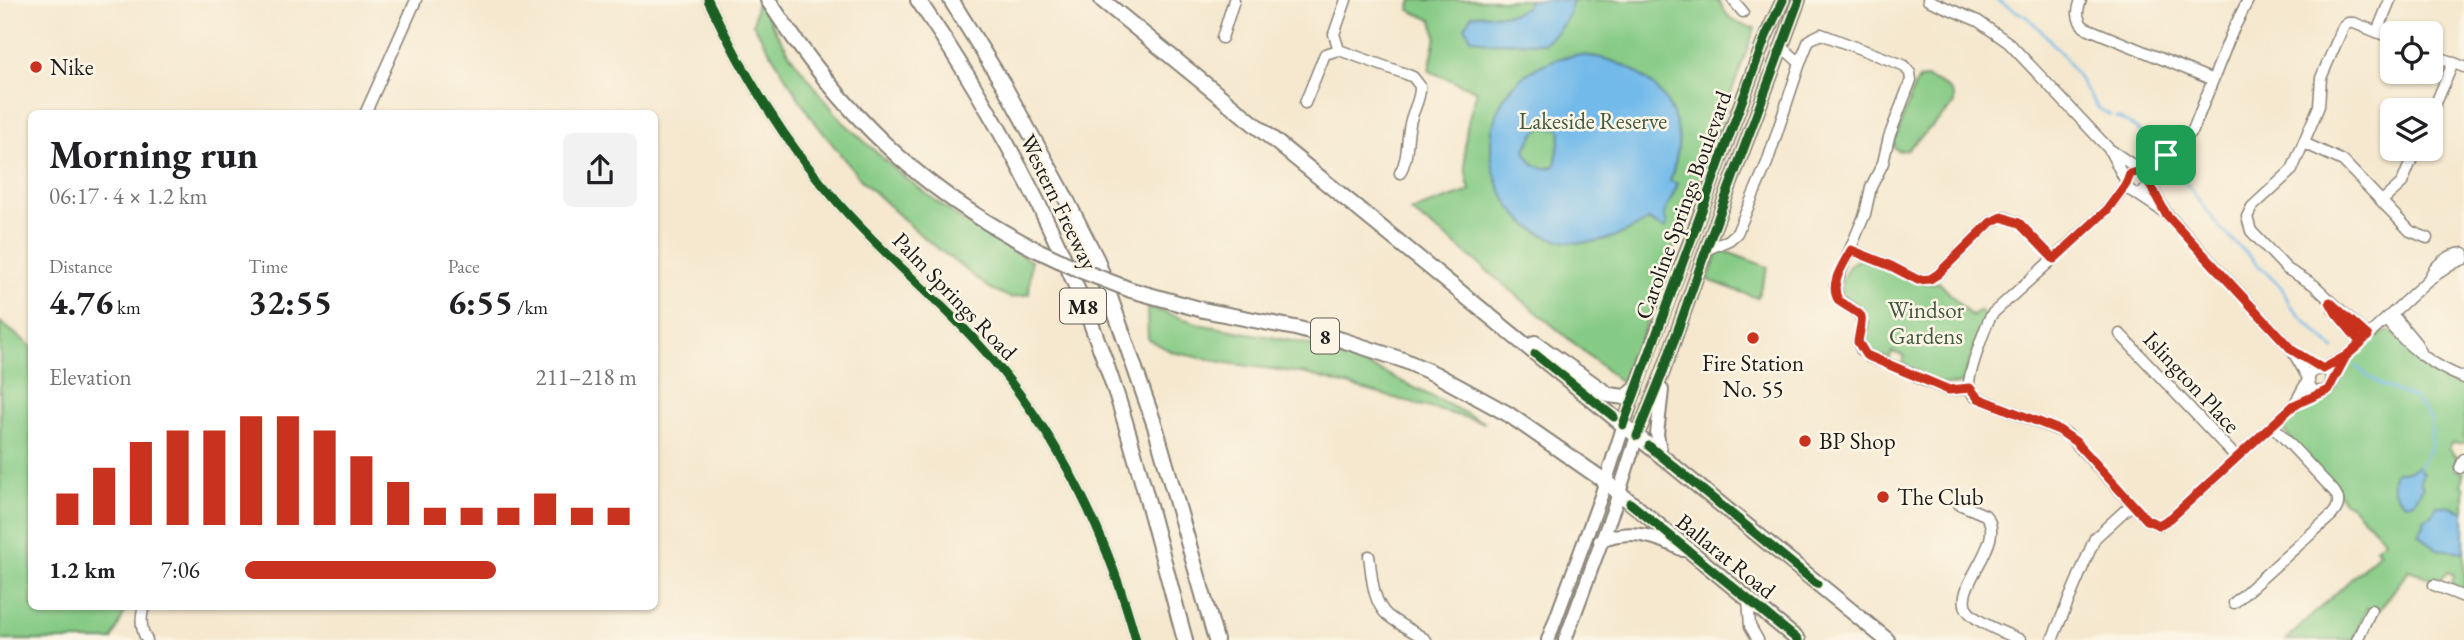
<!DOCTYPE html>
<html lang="en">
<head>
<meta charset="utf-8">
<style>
  :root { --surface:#fff; --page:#f2f2f2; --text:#202124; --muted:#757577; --accent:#c8321e }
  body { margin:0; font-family:"EB Garamond",serif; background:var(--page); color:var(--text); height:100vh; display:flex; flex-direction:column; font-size:26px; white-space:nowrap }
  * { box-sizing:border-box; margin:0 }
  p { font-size:23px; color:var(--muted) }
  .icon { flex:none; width:38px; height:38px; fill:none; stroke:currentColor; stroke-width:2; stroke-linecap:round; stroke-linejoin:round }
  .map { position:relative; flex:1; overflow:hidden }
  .details { position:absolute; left:28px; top:110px; width:630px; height:500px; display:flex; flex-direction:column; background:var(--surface); border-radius:10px; box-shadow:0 2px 5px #0004 }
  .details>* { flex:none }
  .tools { position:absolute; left:2380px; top:21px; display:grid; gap:14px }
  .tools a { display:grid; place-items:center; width:63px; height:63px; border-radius:10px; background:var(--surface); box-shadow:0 2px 5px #0004; font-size:35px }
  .pin { position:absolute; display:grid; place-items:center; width:60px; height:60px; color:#fff; margin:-30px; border-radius:14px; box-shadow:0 4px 10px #0006 }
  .round { display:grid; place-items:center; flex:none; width:74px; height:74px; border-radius:10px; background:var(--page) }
  .head { display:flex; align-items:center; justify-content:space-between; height:119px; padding:0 21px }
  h1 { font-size:38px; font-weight:700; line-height:52px }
  .stats { display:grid; grid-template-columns:repeat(3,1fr); gap:10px; height:119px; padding:7px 21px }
  .stats div { display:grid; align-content:center }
  .stats b { font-size:35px; font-weight:700 }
  .stats small { font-size:19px; font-weight:400 }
  .stats p { font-size:19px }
  .chart { height:196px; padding:14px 21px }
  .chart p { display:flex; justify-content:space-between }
  .chart svg { width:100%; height:126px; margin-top:7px; stroke:var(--accent); stroke-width:6 }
  ul { padding:0 21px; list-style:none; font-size:23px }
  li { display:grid; grid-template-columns:112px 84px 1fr; align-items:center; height:52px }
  li i { height:18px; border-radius:9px; background:var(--accent) }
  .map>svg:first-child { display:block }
</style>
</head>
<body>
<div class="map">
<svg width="2464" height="640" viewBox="0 0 2464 640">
  <rect width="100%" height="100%" fill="#fcf5e5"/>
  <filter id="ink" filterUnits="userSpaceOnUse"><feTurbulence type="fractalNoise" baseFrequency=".0143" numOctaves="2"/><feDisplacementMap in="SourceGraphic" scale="14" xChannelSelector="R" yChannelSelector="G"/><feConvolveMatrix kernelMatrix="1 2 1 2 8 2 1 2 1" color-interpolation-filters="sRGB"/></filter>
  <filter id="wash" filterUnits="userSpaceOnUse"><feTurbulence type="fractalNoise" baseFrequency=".00686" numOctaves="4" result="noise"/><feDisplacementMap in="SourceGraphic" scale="28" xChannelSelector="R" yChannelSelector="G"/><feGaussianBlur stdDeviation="1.57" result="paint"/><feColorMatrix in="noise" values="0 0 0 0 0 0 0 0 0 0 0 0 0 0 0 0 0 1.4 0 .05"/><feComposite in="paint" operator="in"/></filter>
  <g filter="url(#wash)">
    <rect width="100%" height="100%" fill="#f5e8cf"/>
    <!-- green -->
    <g fill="#86cb85" stroke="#517450" stroke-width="2">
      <polygon points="757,0 791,56 841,120 898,172 965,223 1031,261 1029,294 1011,298 989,288 923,237 862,181 810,116 753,24"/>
      <path d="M1412,0H1715L1720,2C1726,18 1738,26 1755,28L1624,385L1455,244L1411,211L1470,191C1460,156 1465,125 1477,91L1429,71L1436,36L1432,20L1409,10Z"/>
      <path d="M1927,78C1940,83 1956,89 1954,105L1907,150L1898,151L1894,147L1895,140L1915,85L1919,79Z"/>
      <polygon points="1719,249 1768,267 1757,298 1708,280"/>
      <path d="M1862,259L1929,284L1939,282L1972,317L1980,310L1985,317L1962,383C1944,391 1919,370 1902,364L1905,356L1892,352L1889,359L1867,349C1860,334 1876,319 1860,306C1856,302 1850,300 1845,298L1841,287C1843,275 1848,261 1862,259Z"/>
      <polygon points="1147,307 1203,325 1303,343 1346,357 1389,375 1485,423 1307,374 1227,363 1172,352 1148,339"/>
      <polygon points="0,322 31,346 32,607 127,607 112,640 0,640"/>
      <path d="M2387,331L2392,332L2431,369L2464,383V443H2451L2449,448L2457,457L2454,469L2464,473L2462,485L2464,486V594L2456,590L2452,583L2454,575L2448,572L2438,581L2409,570L2378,612L2367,608L2353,640H2286L2380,552L2376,548L2385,540L2353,507L2343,501L2341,496L2283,430C2280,406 2314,405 2325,393C2331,386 2335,377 2341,370C2349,359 2375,336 2387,331Z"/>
    </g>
    <!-- water -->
    <g fill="#72baea" stroke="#476b83" stroke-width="2" fill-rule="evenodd">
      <path d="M1529,0H1573C1569,20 1560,30 1544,43L1487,42L1471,38L1465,27L1472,15C1489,13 1522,21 1529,0Z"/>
      <path d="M1576,55C1622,56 1669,83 1678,132C1680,148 1675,166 1670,181L1678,184L1664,214L1667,225L1665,229L1648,220C1496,316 1422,77 1576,55ZM1542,128H1557L1561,132L1555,166C1540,172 1529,164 1525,149L1535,133Z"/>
      <path d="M2416,466L2423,473L2420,481L2423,487L2414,502L2405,504C2393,494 2390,486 2395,471H2408Z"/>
      <polygon points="2436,506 2449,506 2464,512 2464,552 2436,549 2419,533 2424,525 2424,519 2433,514"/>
    </g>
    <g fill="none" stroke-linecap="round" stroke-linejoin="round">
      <!-- stream -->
      <g stroke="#72baea" stroke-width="2.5">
        <polyline points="1996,0 2027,17 2043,32 2066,59 2098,108 2110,115"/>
        <polyline points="2116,117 2133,126 2158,150"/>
        <polyline points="2172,165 2221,229 2282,288 2291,307 2334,349"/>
        <polyline points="2356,367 2381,385 2414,398 2432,421 2431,447 2417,469"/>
      </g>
    </g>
  </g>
  <g filter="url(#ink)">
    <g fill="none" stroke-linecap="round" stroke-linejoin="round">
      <!-- minor casing -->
      <g stroke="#888276" stroke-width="13">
        <g id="minor">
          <path d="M708,0C744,75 784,142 839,204C894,267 962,317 1012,384C1072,462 1110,546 1136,640"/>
          <path d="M1346,0L1334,34L1339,50L1406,74L1413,77L1420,86C1421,100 1412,111 1410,124C1406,141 1409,157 1400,173"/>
          <polyline points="1733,0 1743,12"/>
          <path d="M1928,0L1978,21L2009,43L2109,149L2146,174C2152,183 2148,192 2137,194L2129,190L2126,182L2130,174L2138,171"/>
          <path d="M2081,0C2077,11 2076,18 2084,27L2213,80"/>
          <polyline points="2377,32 2390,0"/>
          <polyline points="1222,38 1234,0"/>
          <polyline points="2431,54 2464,67"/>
          <polyline points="1800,63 1809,40 1821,34 1903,65 1910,73 1911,80 1889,137 1883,163 1871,187 1865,214 1835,285 1838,299 1860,315 1862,324 1858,342 1862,351 1869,357 1907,371 1920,379 1949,390 1970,389"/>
          <polyline points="1305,103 1325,54 1339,50"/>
          <polyline points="365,114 416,0"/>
          <polyline points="2431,115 2453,63"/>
          <polyline points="2304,143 2343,161 2410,231 2427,238"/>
          <polyline points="2110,151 2126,182"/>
          <polyline points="2140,171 2166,155 2193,130 2232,32 2248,0"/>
          <polyline points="2149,183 2165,211"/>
          <path d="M2126,184L2107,210L1992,314C1986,323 1968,376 1969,385C1970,390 1971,392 1974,396L2067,434L2147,520L2159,525L2171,518L2294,405L2308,380"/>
          <polyline points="2137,194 2167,214 2292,350 2308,378"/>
          <polyline points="2382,201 2402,183 2416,149"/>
          <polyline points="1706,250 1729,240 1737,233 1767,163 1800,63 1781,46"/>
          <polyline points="1851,250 1891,266 1918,280 1930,279 1938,274 1991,222 2004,217 2019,223 2054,259"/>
          <path d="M2428,280C2435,265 2447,254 2464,253"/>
          <polyline points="2333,309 2361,343"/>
          <polyline points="2392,314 2416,343 2422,354"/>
          <path d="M2386,320C2408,347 2431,365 2464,378"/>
          <polyline points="2120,334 2236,457"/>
          <polyline points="2368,336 2314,285 2287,269 2251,231 2247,217 2252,207 2292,170 2319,106 2321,78 2343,27 2348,23 2354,23 2392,38"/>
          <polyline points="2295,352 2320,368"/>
          <polyline points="2323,369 2346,356 2428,280 2454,263 2464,259"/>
          <path d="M2333,381L2329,372L2323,369L2313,371C2307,378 2307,385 2314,391L2326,392L2331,386L2345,357"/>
          <polyline points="2460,468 2464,459"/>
          <path d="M1959,504L1985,515C2010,541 1950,588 1968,611C1977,623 2007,634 2021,640"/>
          <path d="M1369,556C1372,575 1372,601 1387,615C1399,625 1414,631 1426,640"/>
          <polyline points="2434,585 2464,597"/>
          <polyline points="1748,599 1750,626 1758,640"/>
          <path d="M2234,603L2332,515C2340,506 2340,498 2333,490L2272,425"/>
          <path d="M144,607C140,617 141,631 147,640"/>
          <polyline points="2052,640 2095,538 2132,504"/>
          <polyline points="2357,640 2371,610"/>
        </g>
      </g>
      <!-- major casing -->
      <g stroke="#888276" stroke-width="16">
        <g id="major">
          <polyline points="1661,456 1657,434 1662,390"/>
          <path d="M1600,541C1628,527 1657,536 1683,550"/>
          <polyline points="1548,640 1601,496 1635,390 1766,36 1783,0"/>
          <polyline points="1565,640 1615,505 1637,436 1663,372 1706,250 1799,0"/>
        </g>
      </g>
      <!-- highway casing -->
      <g stroke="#888276" stroke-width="18">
        <g id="highway">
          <path d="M768,0C839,109 918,190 1035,249"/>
          <path d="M918,0C1002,122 1072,257 1118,399C1143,478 1163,560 1185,640"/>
          <polyline points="951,0 1003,84 1060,187 1097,260 1155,426 1216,640"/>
          <polyline points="1102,0 1887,640"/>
          <polyline points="1131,290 1203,310 1295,328 1342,340 1403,360 1435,374 1508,414 1606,482 1798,640"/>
          <polyline points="1535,343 1609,395 1625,397 1635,390"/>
        </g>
      </g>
      <!-- minor -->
      <use href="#minor" stroke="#fff" stroke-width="10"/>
      <!-- major -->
      <use href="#major" stroke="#fff" stroke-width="12"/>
      <!-- highway -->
      <use href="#highway" stroke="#fff" stroke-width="14"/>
      <!-- highway-bridge casing -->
      <g stroke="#888276" stroke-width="18" stroke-linecap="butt">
        <polyline id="highway-bridge" points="1035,249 1082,271 1131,290"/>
      </g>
      <!-- highway-bridge -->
      <use href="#highway-bridge" stroke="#fff" stroke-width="14"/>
      <!-- cycleway casing -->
      <g stroke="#fcf5e5" stroke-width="13">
        <g id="cycleway">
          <path d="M708,0C744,75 784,142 839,204C894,267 962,317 1012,384C1072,462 1110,546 1136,640"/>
          <polyline points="1535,354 1614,417"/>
          <polyline points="1623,425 1766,36 1783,0"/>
          <polyline points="1637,436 1663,372 1706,250 1799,0"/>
          <polyline points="1649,446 1817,584"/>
          <polyline points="1630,503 1798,640"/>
        </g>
      </g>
      <!-- cycleway -->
      <use href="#cycleway" stroke="#1b5e20" stroke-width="9"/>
    </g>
  </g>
  <g fill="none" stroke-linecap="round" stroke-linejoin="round" filter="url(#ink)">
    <!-- route casing -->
    <g stroke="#fff" stroke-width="14">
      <path id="route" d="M2166,155L2140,171L2130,174L2126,184L2107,210L2054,259L2019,223L2002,217L1991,222L1938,274L1930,279L1918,280L1891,266L1851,250C1843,265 1828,285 1839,301C1867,320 1863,309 1858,342L1866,355L1949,390L1970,388L1978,398L2059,430L2076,442L2147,520L2159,525L2171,518L2294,405L2328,390L2346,356L2361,343L2336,313L2330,302L2368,336L2346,356L2323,369L2292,350L2166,214L2149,183L2166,155"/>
    </g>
    <!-- route -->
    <use href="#route" stroke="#c8321e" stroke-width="9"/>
  </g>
  <!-- markers -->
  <g fill="#c8321e" stroke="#fcf5e5" stroke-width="2.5">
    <circle cx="36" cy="67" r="7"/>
    <circle cx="1753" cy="338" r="7"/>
    <circle cx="1805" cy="441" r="7"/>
    <circle cx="1883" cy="497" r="7"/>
  </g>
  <g text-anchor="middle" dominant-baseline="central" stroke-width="5" stroke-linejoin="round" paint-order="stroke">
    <!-- shield labels -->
    <g fill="#fcf5e5" stroke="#5f5d58" stroke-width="2">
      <rect x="1060" y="288.5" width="46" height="35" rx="5"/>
      <rect x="1311" y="318.5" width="28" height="35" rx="5"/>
    </g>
    <g font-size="21" font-weight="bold" fill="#1c1c1c">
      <text x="1083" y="306">M8</text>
      <text x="1325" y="336">8</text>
    </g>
    <!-- poi labels -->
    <g font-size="23" fill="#1c1c1c" stroke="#fcf5e5" text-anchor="start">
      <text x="50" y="67">Nike</text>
      <text x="1753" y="363" text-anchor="middle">Fire Station<tspan x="1753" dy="26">No. 55</tspan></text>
      <text x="1819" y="441">BP Shop</text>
      <text x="1897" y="497">The Club</text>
    </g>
    <!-- park labels -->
    <g font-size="23" fill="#415941" stroke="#fcf5e5">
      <text x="1593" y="121">Lakeside Reserve</text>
      <text x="1926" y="310">Windsor<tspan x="1926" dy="26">Gardens</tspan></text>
    </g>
    <!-- street labels -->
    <g font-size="23" fill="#1c1c1c" stroke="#fcf5e5">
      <text transform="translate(1059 202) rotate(64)">Western Freeway</text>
      <text transform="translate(1683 205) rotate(-70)">Caroline Springs Boulevard</text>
      <text transform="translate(955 296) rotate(46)">Palm Springs Road</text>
      <text transform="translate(2192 382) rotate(47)">Islington Place</text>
      <text transform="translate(1726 556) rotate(39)">Ballarat Road</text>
    </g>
  </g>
</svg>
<div class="tools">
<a><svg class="icon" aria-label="locate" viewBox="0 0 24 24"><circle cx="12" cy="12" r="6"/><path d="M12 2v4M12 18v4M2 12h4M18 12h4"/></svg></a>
<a><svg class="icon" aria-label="layers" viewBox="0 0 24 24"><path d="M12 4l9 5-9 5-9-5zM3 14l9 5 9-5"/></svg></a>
</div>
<div class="pin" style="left:2166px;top:155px;background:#1e9e55"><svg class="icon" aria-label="arrive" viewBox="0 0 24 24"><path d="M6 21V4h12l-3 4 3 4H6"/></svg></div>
<section class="details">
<div class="head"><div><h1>Morning run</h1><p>06:17 · 4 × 1.2 km</p></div><a class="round"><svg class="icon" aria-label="share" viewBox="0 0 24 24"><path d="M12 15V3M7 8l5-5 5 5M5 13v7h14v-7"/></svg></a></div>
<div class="stats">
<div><p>Distance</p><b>4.76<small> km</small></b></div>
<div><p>Time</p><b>32:55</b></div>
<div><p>Pace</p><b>6:55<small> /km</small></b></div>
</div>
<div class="chart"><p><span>Elevation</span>211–218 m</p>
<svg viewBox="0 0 160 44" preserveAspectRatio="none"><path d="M5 44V33M15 44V24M25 44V15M35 44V11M45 44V11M55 44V6M65 44V6M75 44V11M85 44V20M95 44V29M105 44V38M115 44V38M125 44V38M135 44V33M145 44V38M155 44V38"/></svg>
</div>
<ul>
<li><b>1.2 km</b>7:06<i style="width:64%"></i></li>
</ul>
</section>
</div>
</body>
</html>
